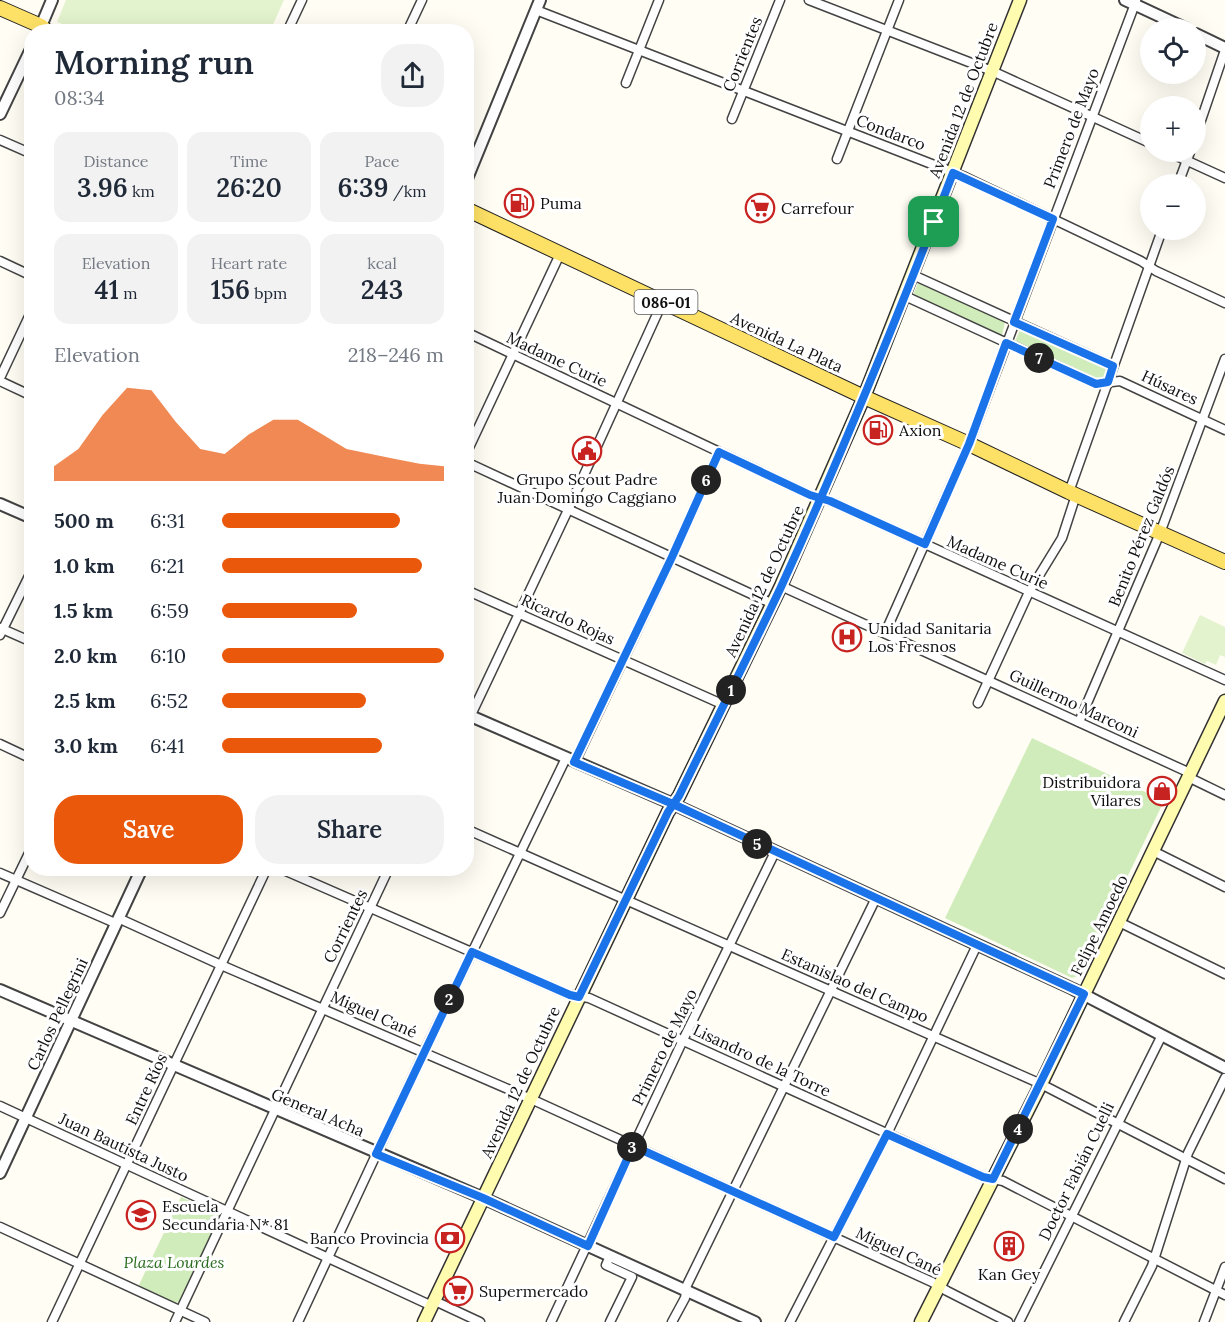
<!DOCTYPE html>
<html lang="en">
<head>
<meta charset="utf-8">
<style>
  :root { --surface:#fff; --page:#f2f2f3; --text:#1f2937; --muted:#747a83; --accent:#ea580c }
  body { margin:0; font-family:Lora,serif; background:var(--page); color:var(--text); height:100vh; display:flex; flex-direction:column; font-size:22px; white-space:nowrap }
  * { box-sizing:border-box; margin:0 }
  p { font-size:20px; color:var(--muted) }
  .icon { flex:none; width:33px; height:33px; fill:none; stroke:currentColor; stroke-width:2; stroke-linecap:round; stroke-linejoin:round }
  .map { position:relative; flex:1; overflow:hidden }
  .drawer { position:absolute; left:24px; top:24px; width:450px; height:852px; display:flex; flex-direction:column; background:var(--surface); border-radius:24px; box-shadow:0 6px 24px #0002 }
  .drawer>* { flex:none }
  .buttons { position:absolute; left:1140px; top:18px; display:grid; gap:12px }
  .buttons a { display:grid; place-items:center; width:66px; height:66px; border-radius:50%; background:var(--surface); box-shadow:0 6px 24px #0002; font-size:30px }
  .pin { position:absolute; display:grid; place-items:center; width:51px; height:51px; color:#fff; margin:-26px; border-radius:12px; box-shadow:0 3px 9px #0006 }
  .km { position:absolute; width:30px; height:30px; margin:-15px; border-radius:50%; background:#222; color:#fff; font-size:16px; line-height:30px; text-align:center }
  .round { display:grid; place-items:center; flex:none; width:63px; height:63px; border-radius:24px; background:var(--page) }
  .headline { display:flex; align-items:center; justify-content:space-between; height:102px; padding:0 30px }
  h1 { font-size:33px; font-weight:600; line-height:45px }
  .metrics { display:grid; grid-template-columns:repeat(3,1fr); gap:9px; height:102px; padding:6px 30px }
  .metrics div { display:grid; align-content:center; border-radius:15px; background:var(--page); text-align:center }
  .metrics b { font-size:26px; font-weight:600 }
  .metrics small { font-size:16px; font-weight:400 }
  .metrics p { font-size:16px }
  .chart { height:168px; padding:12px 30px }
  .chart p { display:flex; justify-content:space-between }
  .chart svg { width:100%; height:108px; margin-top:6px; fill:var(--accent); opacity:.7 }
  .primary-button { display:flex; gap:12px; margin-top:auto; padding:12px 30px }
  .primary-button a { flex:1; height:69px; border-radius:24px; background:var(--accent); color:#fff; font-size:24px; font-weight:600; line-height:69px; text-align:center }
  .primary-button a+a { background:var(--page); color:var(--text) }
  ul { padding:0 30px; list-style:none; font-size:20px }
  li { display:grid; grid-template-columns:96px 72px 1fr; align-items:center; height:45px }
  li i { height:15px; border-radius:8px; background:var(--accent) }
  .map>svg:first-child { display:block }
</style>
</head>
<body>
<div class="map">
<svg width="1225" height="1322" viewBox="0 0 1225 1322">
  <rect width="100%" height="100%" fill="#fffdf4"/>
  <!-- green -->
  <g fill="#d1ecbb">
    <polygon points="918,283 1005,322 1002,335 913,295"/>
    <polygon points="1020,330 1107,368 1104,382 1015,341"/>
    <polygon points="1032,738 1164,801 1080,975 1072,978 945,918"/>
    <polygon points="181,1197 221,1215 181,1301 173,1304 138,1287"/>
  </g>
  <!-- pitch -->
  <g fill="#e3f3cd">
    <polygon points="66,0 284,0 270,31 84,32 57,22"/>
    <polygon points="1200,615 1225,627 1225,657 1220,655 1216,665 1207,661 1205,664 1182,653"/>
  </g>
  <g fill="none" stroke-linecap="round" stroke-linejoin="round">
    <!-- minor casing -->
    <g stroke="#434343" stroke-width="11">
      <g id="minor">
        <polyline points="809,0 992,71 1150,143"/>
        <polyline points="536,10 965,177 1141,261 1156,271 1225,303"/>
        <polyline points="287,32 302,0"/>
        <polyline points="407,32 422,0"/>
        <polyline points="626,83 659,0"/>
        <polyline points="732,119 780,0"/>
        <polyline points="1196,135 1225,50"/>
        <polyline points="0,140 32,154"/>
        <polyline points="1168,152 1225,178"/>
        <polyline points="837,159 899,0"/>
        <polyline points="1178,184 1190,152"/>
        <polyline points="0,261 32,276"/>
        <polyline points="913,275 1113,366"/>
        <polyline points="905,296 1096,384 1120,381 1225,430"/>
        <polyline points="466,332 810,495 830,501 1225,680"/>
        <polyline points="0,378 32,310"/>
        <polyline points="0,381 32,396"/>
        <polyline points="466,454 561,252"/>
        <polyline points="466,462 773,604"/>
        <polyline points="1069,492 1162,230"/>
        <polyline points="781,586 1190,773"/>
        <polyline points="466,590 724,705"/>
        <polyline points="0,628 32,642"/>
        <polyline points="885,633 969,444 1136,1"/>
        <polyline points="0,635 32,570"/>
        <polyline points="978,703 1029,592 1062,538 1076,495"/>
        <polyline points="471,715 568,510 663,301"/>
        <polyline points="1079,722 1160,533 1225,359"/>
        <polyline points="0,744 32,759"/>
        <polyline points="575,762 672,557 719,452"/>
        <polyline points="1188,777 1225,795"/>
        <polyline points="466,829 1041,1084 1225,1179"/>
        <polyline points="1153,851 1225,887"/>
        <polyline points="279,868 570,995 589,998 983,1177 1003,1181 1225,1295"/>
        <polyline points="0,873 115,923"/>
        <polyline points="0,913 32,847"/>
        <polyline points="118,918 221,965 531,1099 932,1282 947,1291 1008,1322"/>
        <polyline points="1119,922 1225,974"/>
        <polyline points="0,1106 432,1306"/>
        <polyline points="0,1227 205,1322"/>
        <polyline points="610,1256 606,1265 632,1277 610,1322"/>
        <polyline points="435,1301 480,1322"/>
        <polyline points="52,1322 267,868"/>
        <polyline points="175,1322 389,868"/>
        <polyline points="298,1322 424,1052 566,758"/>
        <polyline points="551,1322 683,1040 775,852"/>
        <polyline points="672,1322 685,1298 687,1285 876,898"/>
        <polyline points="790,1322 887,1134 977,945"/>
        <polyline points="1019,1322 1162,1035"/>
        <polyline points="1124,1322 1152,1266 1188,1153 1225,1078"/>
        <polyline points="1204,1322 1225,1267"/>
      </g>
    </g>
    <!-- tertiary casing -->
    <g stroke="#434343" stroke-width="14">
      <g id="tertiary">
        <polyline points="1125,0 1185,28"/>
        <polyline points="39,31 52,0"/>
        <polyline points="1196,34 1225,48"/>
        <polyline points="0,114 32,47"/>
        <polyline points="466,181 540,0"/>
        <polyline points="0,504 32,518"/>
        <polyline points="466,714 673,804 1073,989 1225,1068"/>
        <polyline points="0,990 483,1198 755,1322"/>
        <polyline points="0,1173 142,868"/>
      </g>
    </g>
    <!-- secondary casing -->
    <g stroke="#323232" stroke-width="15">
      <g id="secondary">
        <polyline points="424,1322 668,812 679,796 781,586 864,397 1020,0"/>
        <polyline points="921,1322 1041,1084 1225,701"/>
      </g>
    </g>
    <!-- primary casing -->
    <g stroke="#212121" stroke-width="16">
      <g id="primary">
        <polyline points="0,8 41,26 48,32"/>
        <polyline points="466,209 864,397 969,444 1069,492 1225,562"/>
      </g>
    </g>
    <!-- minor -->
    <use href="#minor" stroke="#fff" stroke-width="8"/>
    <!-- tertiary -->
    <use href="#tertiary" stroke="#fff" stroke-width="10"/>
    <!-- secondary -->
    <use href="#secondary" stroke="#fffbaf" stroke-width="12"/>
    <!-- primary -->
    <use href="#primary" stroke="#fde166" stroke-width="14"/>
  </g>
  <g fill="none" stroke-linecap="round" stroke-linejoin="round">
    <!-- route casing -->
    <g stroke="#fff" stroke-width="12">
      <path id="route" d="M934,222C886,345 836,467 781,587C748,657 713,726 679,796L668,812L579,997L570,995L472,952L376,1154L483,1198L588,1246L633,1146L834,1237L887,1134L983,1177L993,1179L1084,994L673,804L574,762L672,557L719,452L810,495L830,501L925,544L969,444L1006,343L1096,384L1108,382L1113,366L1014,322L1053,219L953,173L934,222"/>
    </g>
    <!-- route -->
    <use href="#route" stroke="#1a73e8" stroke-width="8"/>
  </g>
  <!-- icons -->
  <defs>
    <g id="fuel-ring" transform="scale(1.5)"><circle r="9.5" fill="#fff" stroke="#c72321" stroke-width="1.5"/><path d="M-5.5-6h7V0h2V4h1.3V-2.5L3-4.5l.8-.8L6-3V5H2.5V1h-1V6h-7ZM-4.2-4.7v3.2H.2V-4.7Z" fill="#c72321"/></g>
    <g id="supermarket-ring" transform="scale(1.5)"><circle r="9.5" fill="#fff" stroke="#c72321" stroke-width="1.5"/><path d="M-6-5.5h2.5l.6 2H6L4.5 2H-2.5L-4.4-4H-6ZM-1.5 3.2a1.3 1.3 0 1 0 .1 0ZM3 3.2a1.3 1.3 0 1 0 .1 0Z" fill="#c72321"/></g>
    <g id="civic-ring" transform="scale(1.5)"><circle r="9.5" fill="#fff" stroke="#c72321" stroke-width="1.5"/><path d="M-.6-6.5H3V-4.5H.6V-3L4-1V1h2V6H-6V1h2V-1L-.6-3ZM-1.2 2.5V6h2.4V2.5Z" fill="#c72321"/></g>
    <g id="hospital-ring" transform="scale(1.5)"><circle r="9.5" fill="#fff" stroke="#c72321" stroke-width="1.5"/><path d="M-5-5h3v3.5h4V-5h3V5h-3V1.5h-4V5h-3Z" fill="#c72321"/></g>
    <g id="shop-ring" transform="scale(1.5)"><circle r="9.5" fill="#fff" stroke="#c72321" stroke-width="1.5"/><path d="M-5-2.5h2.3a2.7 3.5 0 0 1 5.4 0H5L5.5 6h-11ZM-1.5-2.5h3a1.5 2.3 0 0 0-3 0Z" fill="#c72321"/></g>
    <g id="school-ring" transform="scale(1.5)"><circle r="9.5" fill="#fff" stroke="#c72321" stroke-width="1.5"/><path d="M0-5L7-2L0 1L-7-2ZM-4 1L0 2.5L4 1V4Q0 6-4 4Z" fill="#c72321"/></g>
    <g id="bank-ring" transform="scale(1.5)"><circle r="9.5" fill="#fff" stroke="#c72321" stroke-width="1.5"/><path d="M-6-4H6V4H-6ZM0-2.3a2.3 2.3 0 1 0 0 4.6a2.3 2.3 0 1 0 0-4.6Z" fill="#c72321"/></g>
    <g id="building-ring" transform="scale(1.5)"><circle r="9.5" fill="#fff" stroke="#c72321" stroke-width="1.5"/><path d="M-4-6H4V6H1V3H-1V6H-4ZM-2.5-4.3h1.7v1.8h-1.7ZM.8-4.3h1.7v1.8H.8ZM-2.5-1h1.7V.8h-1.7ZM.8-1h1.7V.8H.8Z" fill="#c72321"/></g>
  </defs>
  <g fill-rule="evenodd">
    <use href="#fuel-ring" x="519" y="203"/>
    <use href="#supermarket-ring" x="760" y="208"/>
    <use href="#fuel-ring" x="878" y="430"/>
    <use href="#civic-ring" x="587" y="451"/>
    <use href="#hospital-ring" x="847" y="637"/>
    <use href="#shop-ring" x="1162" y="791"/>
    <use href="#school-ring" x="141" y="1215"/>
    <use href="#bank-ring" x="450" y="1238"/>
    <use href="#building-ring" x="1009" y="1246"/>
    <use href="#supermarket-ring" x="458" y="1291"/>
  </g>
  <g text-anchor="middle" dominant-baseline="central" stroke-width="6" stroke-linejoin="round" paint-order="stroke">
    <!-- shield labels -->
    <rect fill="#fff" stroke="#585858" stroke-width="1.5" x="634.5" y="290" width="63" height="24" rx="4.5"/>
    <g font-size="15" font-weight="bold" fill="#101010">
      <text x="666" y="302">086-01</text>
    </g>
    <!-- street labels -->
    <g font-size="16" fill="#101010" stroke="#fff">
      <text transform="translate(742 54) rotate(-68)">Corrientes</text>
      <text transform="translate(963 100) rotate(-69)">Avenida 12 de Octubre</text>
      <text transform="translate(1071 128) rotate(-69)">Primero de Mayo</text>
      <text transform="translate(891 132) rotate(21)">Condarco</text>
      <text transform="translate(787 342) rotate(25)">Avenida La Plata</text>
      <text transform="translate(557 359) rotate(25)">Madame Curie</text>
      <text transform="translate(1170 387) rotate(25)">Húsares</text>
      <text transform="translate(1141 536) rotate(-68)">Benito Pérez Galdós</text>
      <text transform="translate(998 562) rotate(24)">Madame Curie</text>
      <text transform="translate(764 581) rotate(-65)">Avenida 12 de Octubre</text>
      <text transform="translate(568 619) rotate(24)">Ricardo Rojas</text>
      <text transform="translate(1074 703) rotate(25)">Guillermo Marconi</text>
      <text transform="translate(1099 925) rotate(-64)">Felipe Amoedo</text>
      <text transform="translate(345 926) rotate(-64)">Corrientes</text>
      <text transform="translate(855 985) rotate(24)">Estanislao del Campo</text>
      <text transform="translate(57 1014) rotate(-65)">Carlos Pellegrini</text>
      <text transform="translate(374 1014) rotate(24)">Miguel Cané</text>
      <text transform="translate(664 1047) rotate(-64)">Primero de Mayo</text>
      <text transform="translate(762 1060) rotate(25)">Lisandro de la Torre</text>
      <text transform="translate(520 1082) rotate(-65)">Avenida 12 de Octubre</text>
      <text transform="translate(146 1089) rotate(-65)">Entre Ríos</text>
      <text transform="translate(318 1112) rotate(23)">General Acha</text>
      <text transform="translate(124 1147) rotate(25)">Juan Bautista Justo</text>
      <text transform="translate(1076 1171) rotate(-64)">Doctor Fabián Cuelli</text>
      <text transform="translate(899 1251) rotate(25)">Miguel Cané</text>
    </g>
    <!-- poi labels -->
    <g font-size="16" fill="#101010" stroke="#fff" text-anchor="start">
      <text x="540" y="203">Puma</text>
      <text x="781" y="208">Carrefour</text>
      <text x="899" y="430">Axion</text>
      <text x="587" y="479" text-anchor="middle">Grupo Scout Padre<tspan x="587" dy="18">Juan Domingo Caggiano</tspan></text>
      <text x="868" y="628">Unidad Sanitaria<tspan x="868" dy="18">Los Fresnos</tspan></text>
      <text x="1141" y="782" text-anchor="end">Distribuidora<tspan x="1141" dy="18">Vilares</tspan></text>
      <text x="162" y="1206">Escuela<tspan x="162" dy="18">Secundaria N* 81</tspan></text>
      <text x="429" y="1238" text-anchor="end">Banco Provincia</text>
      <text x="1009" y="1274" text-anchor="middle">Kan Gey</text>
      <text x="479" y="1291">Supermercado</text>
    </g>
    <!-- park labels -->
    <g font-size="16" font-style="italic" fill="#296c1d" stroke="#fff">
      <text x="174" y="1262">Plaza Lourdes</text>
    </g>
  </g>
</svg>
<div class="buttons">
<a><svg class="icon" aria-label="locate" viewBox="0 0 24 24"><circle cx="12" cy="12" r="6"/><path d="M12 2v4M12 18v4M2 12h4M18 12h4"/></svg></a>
<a>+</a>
<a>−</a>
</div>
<div class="pin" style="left:934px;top:222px;background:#1e9e55"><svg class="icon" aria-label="arrive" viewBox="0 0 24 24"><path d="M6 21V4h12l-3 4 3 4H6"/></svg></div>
<b class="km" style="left:731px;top:690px">1</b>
<b class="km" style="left:449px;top:999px">2</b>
<b class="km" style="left:632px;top:1147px">3</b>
<b class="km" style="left:1018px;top:1129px">4</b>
<b class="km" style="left:757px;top:844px">5</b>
<b class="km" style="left:706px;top:480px">6</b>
<b class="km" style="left:1039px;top:358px">7</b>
<section class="drawer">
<div class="headline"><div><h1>Morning run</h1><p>08:34</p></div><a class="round"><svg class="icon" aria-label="share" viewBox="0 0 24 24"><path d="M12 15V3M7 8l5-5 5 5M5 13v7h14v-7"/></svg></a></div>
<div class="metrics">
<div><p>Distance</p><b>3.96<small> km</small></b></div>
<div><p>Time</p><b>26:20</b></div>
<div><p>Pace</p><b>6:39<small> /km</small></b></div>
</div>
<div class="metrics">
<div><p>Elevation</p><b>41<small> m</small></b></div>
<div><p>Heart rate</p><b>156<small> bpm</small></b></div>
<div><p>kcal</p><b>243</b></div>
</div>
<div class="chart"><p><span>Elevation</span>218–246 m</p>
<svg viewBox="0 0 160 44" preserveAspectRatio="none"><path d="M0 44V38L10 31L20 17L30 6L40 7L50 20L60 31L70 33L80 25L90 19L100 19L110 25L120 31L130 33L140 35L150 37L160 38V44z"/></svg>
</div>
<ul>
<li><b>500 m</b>6:31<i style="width:80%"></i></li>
<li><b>1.0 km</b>6:21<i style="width:90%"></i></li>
<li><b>1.5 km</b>6:59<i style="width:61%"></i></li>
<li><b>2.0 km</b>6:10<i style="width:100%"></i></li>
<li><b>2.5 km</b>6:52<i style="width:65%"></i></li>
<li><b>3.0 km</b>6:41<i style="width:72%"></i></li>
</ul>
<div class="primary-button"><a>Save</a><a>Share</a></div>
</section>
</div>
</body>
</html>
